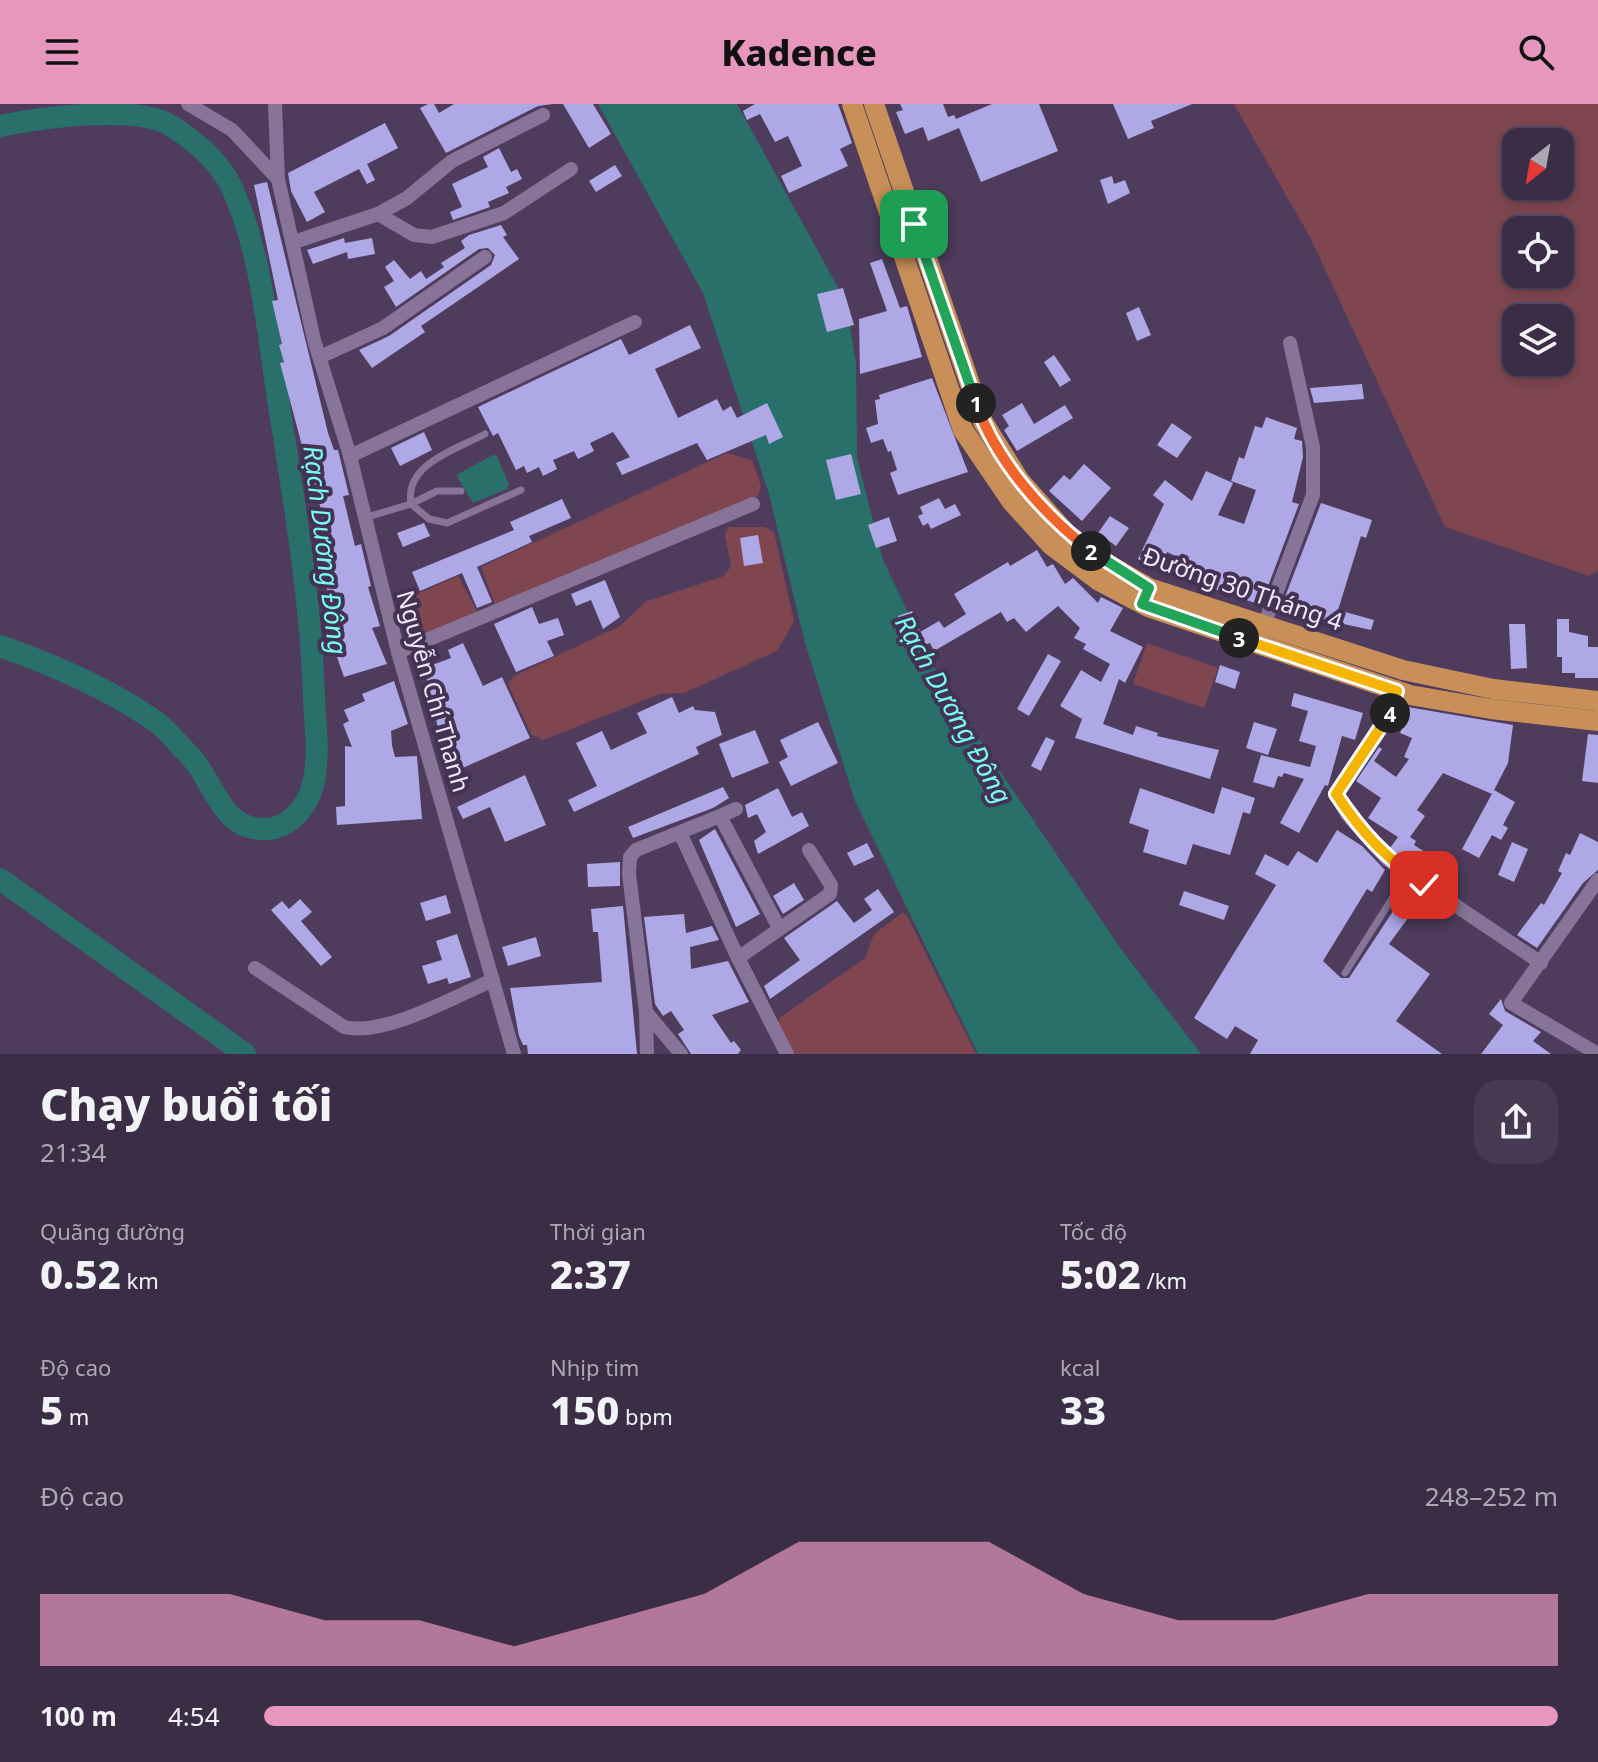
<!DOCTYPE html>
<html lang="vi">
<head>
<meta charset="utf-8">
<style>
  :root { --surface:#3b2d46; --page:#463951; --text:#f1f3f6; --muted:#aca8b3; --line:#54495f; --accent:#e797bd }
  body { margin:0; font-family:"Noto Sans",sans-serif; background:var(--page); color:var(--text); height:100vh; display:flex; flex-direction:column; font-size:30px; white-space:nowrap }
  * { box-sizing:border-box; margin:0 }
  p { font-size:26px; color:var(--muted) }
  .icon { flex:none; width:44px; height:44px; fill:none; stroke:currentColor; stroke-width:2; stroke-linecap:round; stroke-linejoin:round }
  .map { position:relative; height:950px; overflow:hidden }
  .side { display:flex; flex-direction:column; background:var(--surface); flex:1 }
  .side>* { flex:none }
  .needle { width:52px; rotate:211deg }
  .fabs { position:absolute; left:1502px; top:24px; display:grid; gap:16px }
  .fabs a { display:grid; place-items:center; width:72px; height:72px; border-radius:16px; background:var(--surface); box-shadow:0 4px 12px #0003,0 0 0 2px var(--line); font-size:40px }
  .pin { position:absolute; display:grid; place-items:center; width:68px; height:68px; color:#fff; margin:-34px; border-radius:16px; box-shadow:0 4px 12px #0006 }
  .km { position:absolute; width:40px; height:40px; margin:-20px; border-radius:50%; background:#222; color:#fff; font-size:22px; line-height:40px; text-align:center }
  .round { display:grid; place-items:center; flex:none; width:84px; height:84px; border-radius:24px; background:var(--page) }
  .overview { display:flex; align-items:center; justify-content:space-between; height:136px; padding:0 40px }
  h1 { font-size:44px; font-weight:800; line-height:60px }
  .stats { display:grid; grid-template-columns:repeat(3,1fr); gap:12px; height:136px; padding:8px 40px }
  .stats div { display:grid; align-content:center }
  .stats b { font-size:40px; font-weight:800 }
  .stats small { font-size:22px; font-weight:400 }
  .stats p { font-size:22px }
  .chart { height:224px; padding:16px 40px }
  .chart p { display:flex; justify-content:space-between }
  .chart svg { width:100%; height:144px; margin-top:8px; fill:var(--accent); opacity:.7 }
  ul { padding:0 40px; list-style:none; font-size:26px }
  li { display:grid; grid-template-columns:128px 96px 1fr; align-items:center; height:60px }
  li i { height:20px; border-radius:10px; background:var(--accent) }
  header { display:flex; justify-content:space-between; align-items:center; height:104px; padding:0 40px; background:var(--accent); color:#111; font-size:36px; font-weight:800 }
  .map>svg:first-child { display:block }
</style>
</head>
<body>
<header><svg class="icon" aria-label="menu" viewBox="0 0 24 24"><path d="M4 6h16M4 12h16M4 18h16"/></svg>Kadence<svg class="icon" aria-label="search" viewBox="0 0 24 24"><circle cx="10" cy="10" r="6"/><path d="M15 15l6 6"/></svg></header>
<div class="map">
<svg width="1598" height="950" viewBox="0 0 1598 950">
  <rect width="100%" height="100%" fill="#4f3c5d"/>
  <!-- green -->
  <g fill="#7f4650" fill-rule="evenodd">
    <path d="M1234,0H1598V466L1589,472L1445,423L1310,133ZM1560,38V82H1516V38ZM1560,126V170H1516V126ZM1560,214V258H1516V214Z"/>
    <polygon points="727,349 752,356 761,382 758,392 505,502 495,500 481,463"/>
    <polygon points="729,423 765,423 774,428 794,517 777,547 684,589 660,590 543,636 531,630 508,580 514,572 620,522 645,498 724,472 731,462 725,431"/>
    <polygon points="458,472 478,509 414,536 404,499 406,495"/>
    <polygon points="1147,539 1218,564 1204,604 1133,580"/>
    <polygon points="902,809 906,810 976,950 792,950 778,925 779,914 865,854 874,830"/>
  </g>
  <!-- water -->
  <g fill="#29706b">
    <polygon points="598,0 737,0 846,198 856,259 857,354 883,456 933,561 993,657 1121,845 1201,950 978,950 855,697 805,539 769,390 703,189"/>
    <polygon points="493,351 497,352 509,381 507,385 473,399 456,371"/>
  </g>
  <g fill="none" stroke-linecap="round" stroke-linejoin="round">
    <!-- river -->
    <g stroke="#29706b" stroke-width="22">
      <path d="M0,22C40,14 134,0 170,21C194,36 220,58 232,84C263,152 268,234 280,308C295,403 311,497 314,593C315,618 319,645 315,670C312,696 293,726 263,725C221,725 215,679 191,653C179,641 168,626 155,617C108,584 54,561 0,542"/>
      <polyline points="0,775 245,950"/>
    </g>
  </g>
  <!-- building -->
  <g fill="#aea8e6">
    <polygon points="428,0 434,0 439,9 454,0 553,0 538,2 446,49 420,4"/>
    <polygon points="563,0 593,0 611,30 589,44"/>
    <polygon points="755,0 838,0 852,39 840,45 848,62 789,89 781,72 802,62 788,32 775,38 760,10 747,16 743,7"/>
    <polygon points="900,0 943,0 948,13 954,11 956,15 992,0 1039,0 1058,47 981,78 959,24 928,37 923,23 905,30 896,8 903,6"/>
    <polygon points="1113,0 1192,0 1151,17 1154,24 1128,35"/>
    <polygon points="385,19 398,44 367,60 375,76 367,80 359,65 314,88 325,108 307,118 291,87 288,69"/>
    <polygon points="499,44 511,68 517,65 522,75 506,83 509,89 488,98 490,103 453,116 450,108 462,103 452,80 488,63 483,53"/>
    <polygon points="615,61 622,72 596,88 589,77"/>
    <polygon points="1112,72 1114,80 1125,76 1130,89 1108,100 1100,76"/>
    <polygon points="267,78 328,329 334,346 338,346 349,391 343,392 355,442 361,440 371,482 368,483 380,522 372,524 387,560 344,573 337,553 343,551 338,535 342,533 317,454 321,453 321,406 313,373 317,372 312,351 305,353 280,259 284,258 279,241 282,240 272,197 278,196 254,81"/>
    <polygon points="501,121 507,131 503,133 519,155 421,222 425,228 372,264 359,246 389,232 491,161 495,151 488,144 479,145 396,203 384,183 394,177 385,163 394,156 410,175 421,167 426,175 444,163 441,159 465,144 461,137 469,131"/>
    <polygon points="344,134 345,139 372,134 375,150 348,155 347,148 313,160 307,146"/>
    <polygon points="882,155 900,204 907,202 922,253 860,270 859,215 887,207 870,159"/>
    <polygon points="843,184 854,221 827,228 817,190"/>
    <polygon points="1139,203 1151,231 1137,237 1126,209"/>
    <polygon points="690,221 701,244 655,265 678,314 717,295 723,307 731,302 737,314 767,299 783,333 769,340 766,331 707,356 697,339 622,371 616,359 630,353 613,328 590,339 594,347 578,355 574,347 553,356 557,365 543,372 539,363 527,369 524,362 516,366 498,329 493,332 478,303 621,235 629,251"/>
    <polygon points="1054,251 1071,276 1060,283 1044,258"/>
    <polygon points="932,274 968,368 898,391 890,369 897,366 891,347 888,348 883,335 871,339 866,324 878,320 875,296 880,295 879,291"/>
    <polygon points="1362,280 1364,295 1314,299 1310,284"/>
    <polygon points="1022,299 1034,320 1065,301 1073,314 1017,347 1004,326 1009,322 1002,311"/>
    <polygon points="1266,313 1297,324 1294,335 1302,337 1303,353 1292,398 1299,400 1261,501 1190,477 1195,461 1167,448 1160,465 1138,455 1164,400 1153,391 1165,376 1192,397 1206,367 1233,379 1218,411 1244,420 1256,386 1231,377 1239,353 1244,355 1255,322 1262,324"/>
    <polygon points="1172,319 1192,333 1177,354 1157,341"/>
    <polygon points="424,328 432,346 400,362 391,344"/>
    <polygon points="851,350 861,390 836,396 826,356"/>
    <polygon points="1084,360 1111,384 1082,417 1049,387 1064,371 1070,376"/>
    <polygon points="939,394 945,405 955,400 961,411 931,425 928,419 923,422 918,412 923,410 920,403"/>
    <polygon points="562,395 571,414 529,432 532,438 477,463 492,498 477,504 462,469 420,487 412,468 514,426 510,418"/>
    <polygon points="1321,399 1372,416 1366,434 1361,432 1338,506 1374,516 1371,526 1280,506"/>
    <polygon points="1110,412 1129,424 1116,442 1098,429"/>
    <polygon points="889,413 897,437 876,444 868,421"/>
    <polygon points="424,419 430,432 403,443 397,429"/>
    <polygon points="758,431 763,459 744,462 740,434"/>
    <polygon points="1037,446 1047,463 1053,460 1065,480 1073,474 1098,499 1101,493 1123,504 1110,527 1143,543 1125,579 1119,575 1103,620 1133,631 1136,622 1158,629 1157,632 1219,646 1210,675 1075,634 1082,615 1060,602 1081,566 1101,578 1110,560 1083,545 1086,540 1074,534 1080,524 1058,502 1026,528 1014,514 1007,518 1001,508 934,547 930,539 910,546 898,512 912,507 920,528 939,517 944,524 966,510 954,490 1008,458 1010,462"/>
    <polygon points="605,476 620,513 603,525 591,496 576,502 571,490"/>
    <polygon points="532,503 539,520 558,514 564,531 547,537 554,552 516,568 494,520"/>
    <polygon points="1557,515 1569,515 1569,528 1588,532 1588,543 1598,543 1598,574 1575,574 1575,569 1562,569 1562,553 1557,553"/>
    <polygon points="1509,520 1525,520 1527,564 1511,565"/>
    <polygon points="463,539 483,582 502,573 530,634 449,670 424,564 451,554 448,546"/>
    <polygon points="1048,550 1061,557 1029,612 1017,605"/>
    <polygon points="1220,561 1240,568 1235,585 1215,578"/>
    <polygon points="394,577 408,620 391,627 392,641 395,653 417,652 422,715 337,721 336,703 345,702 345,642 352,643 343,620 349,617 344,606 365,597 362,590"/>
    <polygon points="1294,589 1363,609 1355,636 1342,632 1328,682 1325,681 1299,729 1280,719 1304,675 1284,669 1282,673 1278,672 1274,684 1253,678 1261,651 1310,663 1316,642 1299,637 1308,607 1291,602"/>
    <polygon points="672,593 679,609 693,602 695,606 715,608 722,631 696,643 699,650 574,708 568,696 597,682 576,639 602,627 611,646 647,629 637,609"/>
    <polygon points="1402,602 1513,621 1508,659 1492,690 1443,669 1417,706 1425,712 1410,733 1416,737 1414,741 1433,753 1427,770 1390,744 1398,733 1368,714 1381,694 1356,677 1379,643 1382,645 1374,657 1396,673 1409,655 1404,653 1412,634 1400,629 1404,619 1395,616"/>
    <polygon points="818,618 838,659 791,682 779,658 788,653 780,636"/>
    <polygon points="1254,618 1277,625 1268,651 1246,644"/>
    <polygon points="755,626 769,659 732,674 719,640"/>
    <polygon points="1588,630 1598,631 1598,679 1582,677"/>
    <polygon points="1046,633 1055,637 1041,667 1031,662"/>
    <polygon points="525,671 546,721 505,738 490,703 463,715 457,703"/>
    <polygon points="723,683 729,694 713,704 633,734 628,723"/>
    <polygon points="1222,683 1255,694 1250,710 1243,708 1230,751 1193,740 1186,761 1143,748 1149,726 1129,719 1140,684 1214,710"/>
    <polygon points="778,684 792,713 802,708 809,722 758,750 754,737 766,728 757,710 748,714 745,701"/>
    <polygon points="1494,686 1515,698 1503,721 1508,724 1501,736 1492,731 1479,754 1462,745"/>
    <polygon points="715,725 760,810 736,823 699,736"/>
    <polygon points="1337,726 1362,742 1385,766 1372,788 1367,785 1323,857 1341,874 1349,874 1403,792 1417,802 1389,840 1430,870 1396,917 1442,950 1250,950 1258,936 1235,922 1227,935 1194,914 1276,781 1255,770 1265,750 1288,762 1298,747 1317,759"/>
    <polygon points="1580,729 1598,738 1598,766 1583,779 1537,844 1517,831 1541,799 1544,801 1562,769 1558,767 1566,749 1570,751"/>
    <polygon points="1512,738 1528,745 1514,778 1498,771"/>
    <polygon points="867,739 874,753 854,762 847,749"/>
    <polygon points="620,758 620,782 588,783 587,760"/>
    <polygon points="794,779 804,796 783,810 773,792"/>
    <polygon points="878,785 894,808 770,895 764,882 800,856 784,834 837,797 854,819 872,806 864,795"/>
    <polygon points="1184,787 1229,802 1224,816 1179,801"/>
    <polygon points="446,791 451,809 426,817 420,799"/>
    <polygon points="300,795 312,808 301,817 332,853 321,862 271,806 282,797 289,805"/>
    <polygon points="623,802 637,950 528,950 527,941 523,941 519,932 510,884 602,878 598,828 593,828 591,805"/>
    <polygon points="684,810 686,829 712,822 719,836 690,843 691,865 728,857 749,898 712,911 731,939 734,937 741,946 738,950 691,950 678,930 684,926 671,907 663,912 655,900 644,813"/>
    <polygon points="457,830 471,873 449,880 447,874 428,880 422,862 442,856 436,837"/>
    <polygon points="536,833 541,852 508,862 502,843"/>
    <polygon points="1501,895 1505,907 1541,928 1533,937 1551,950 1481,950 1503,921 1489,910"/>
  </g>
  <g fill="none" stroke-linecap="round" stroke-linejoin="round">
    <!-- lane -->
    <g stroke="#877498" stroke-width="7">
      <polyline points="461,387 437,387 411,400 429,415 447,419 521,386"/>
      <path d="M364,414L411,400C404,360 457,345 485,330"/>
      <polyline points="1345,869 1408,769"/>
    </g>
    <!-- street -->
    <g stroke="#877498" stroke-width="14">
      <polyline points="188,0 232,26 278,75 314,236 350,352 398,548 514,950"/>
      <polyline points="275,0 278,75"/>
      <polyline points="378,110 414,131 432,133 504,109 571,65"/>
      <polyline points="294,138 378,110 407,94 452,57 543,11"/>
      <polyline points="320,253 383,224 485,153"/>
      <polyline points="350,352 635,218"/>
      <polyline points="1264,521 1313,391 1313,343 1290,239"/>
      <polyline points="398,548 753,400"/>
      <path d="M1397,587C1384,624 1356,656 1336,690L1347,710L1388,756L1541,859"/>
      <polyline points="720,712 736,705"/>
      <polyline points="681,731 738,854 787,950"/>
      <polyline points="1598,776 1511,899 1598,950"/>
      <polyline points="738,854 830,790 831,781 809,746"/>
      <path d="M255,864L344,923C384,933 456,892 493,876"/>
      <polyline points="646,908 681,950"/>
      <polyline points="647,950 646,908 629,770 630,753 636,746 720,712 779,824"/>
    </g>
    <!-- primary -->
    <g stroke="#c88f58" stroke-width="20">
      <polyline points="852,0 963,326 1012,398 1051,441 1099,477 1148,503 1410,591 1491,605 1598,617"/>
      <polyline points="874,0 983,318 1020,377 1066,429 1109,461 1149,484 1403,566 1493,585 1598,597"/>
    </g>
  </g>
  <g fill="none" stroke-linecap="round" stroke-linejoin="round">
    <!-- split-1 casing -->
    <g stroke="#fff" stroke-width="16">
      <polyline id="split-1" points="914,120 976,299"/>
    </g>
    <!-- split-2 casing -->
    <g stroke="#fff" stroke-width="16">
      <path id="split-2" d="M976,299C996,357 1043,410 1091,447"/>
    </g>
    <!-- split-3 casing -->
    <g stroke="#fff" stroke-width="16">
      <polyline id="split-3" points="1091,447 1149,484 1142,500 1239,534"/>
    </g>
    <!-- split-4 casing -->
    <g stroke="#fff" stroke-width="16">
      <polyline id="split-4" points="1239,534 1397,587 1390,609"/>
    </g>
    <!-- split-5 casing -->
    <g stroke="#fff" stroke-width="16">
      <path id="split-5" d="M1390,609L1336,690C1362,729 1385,753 1424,781"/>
    </g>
    <!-- split-1 -->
    <use href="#split-1" stroke="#22a559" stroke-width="10"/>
    <!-- split-2 -->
    <use href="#split-2" stroke="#f0652b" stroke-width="10"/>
    <!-- split-3 -->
    <use href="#split-3" stroke="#22a559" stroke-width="10"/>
    <!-- split-4 -->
    <use href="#split-4" stroke="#f5b400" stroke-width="10"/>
    <!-- split-5 -->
    <use href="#split-5" stroke="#f5b400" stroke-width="10"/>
  </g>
  <g text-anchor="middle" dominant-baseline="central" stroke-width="8" stroke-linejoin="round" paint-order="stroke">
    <!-- street labels -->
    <g font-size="24" fill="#f2e7fc" stroke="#443252">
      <text transform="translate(1243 484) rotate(19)">Đường 30 Tháng 4</text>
      <text transform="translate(434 587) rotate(74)">Nguyễn Chí Thanh</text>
    </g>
    <!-- water labels -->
    <g font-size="26" font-style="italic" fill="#78fdf4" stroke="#443252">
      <text transform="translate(326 446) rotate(83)">Rạch Dương Đông</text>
      <text transform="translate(954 605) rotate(61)">Rạch Dương Đông</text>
    </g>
  </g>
</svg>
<div class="fabs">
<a><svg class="needle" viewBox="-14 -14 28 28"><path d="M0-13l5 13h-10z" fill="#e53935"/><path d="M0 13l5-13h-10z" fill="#aca8b3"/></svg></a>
<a><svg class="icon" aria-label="locate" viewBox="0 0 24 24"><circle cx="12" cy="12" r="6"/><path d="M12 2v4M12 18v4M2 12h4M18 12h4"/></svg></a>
<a><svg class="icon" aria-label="layers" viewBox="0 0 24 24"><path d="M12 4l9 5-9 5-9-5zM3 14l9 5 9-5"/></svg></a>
</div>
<div class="pin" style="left:914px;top:120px;background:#1e9e55"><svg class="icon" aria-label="arrive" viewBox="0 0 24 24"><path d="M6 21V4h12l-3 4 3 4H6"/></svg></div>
<div class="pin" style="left:1424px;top:781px;background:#d93025"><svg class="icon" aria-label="check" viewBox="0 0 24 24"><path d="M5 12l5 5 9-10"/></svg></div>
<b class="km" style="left:976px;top:299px">1</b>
<b class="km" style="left:1091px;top:447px">2</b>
<b class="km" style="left:1239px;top:534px">3</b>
<b class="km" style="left:1390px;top:609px">4</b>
</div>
<section class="side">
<div class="overview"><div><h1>Chạy buổi tối</h1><p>21:34</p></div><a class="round"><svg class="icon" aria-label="share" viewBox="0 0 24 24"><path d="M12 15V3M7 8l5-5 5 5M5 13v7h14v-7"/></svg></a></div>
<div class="stats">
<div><p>Quãng đường</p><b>0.52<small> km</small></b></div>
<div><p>Thời gian</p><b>2:37</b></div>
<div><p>Tốc độ</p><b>5:02<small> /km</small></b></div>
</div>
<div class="stats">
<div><p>Độ cao</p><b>5<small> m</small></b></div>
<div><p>Nhịp tim</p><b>150<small> bpm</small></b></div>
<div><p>kcal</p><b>33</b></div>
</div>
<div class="chart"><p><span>Độ cao</span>248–252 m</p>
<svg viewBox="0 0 160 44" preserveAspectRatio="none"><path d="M0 44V22L10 22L20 22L30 30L40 30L50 38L60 30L70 22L80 6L90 6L100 6L110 22L120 30L130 30L140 22L150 22L160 22V44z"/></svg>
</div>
<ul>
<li><b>100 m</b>4:54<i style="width:100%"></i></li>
</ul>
</section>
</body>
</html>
